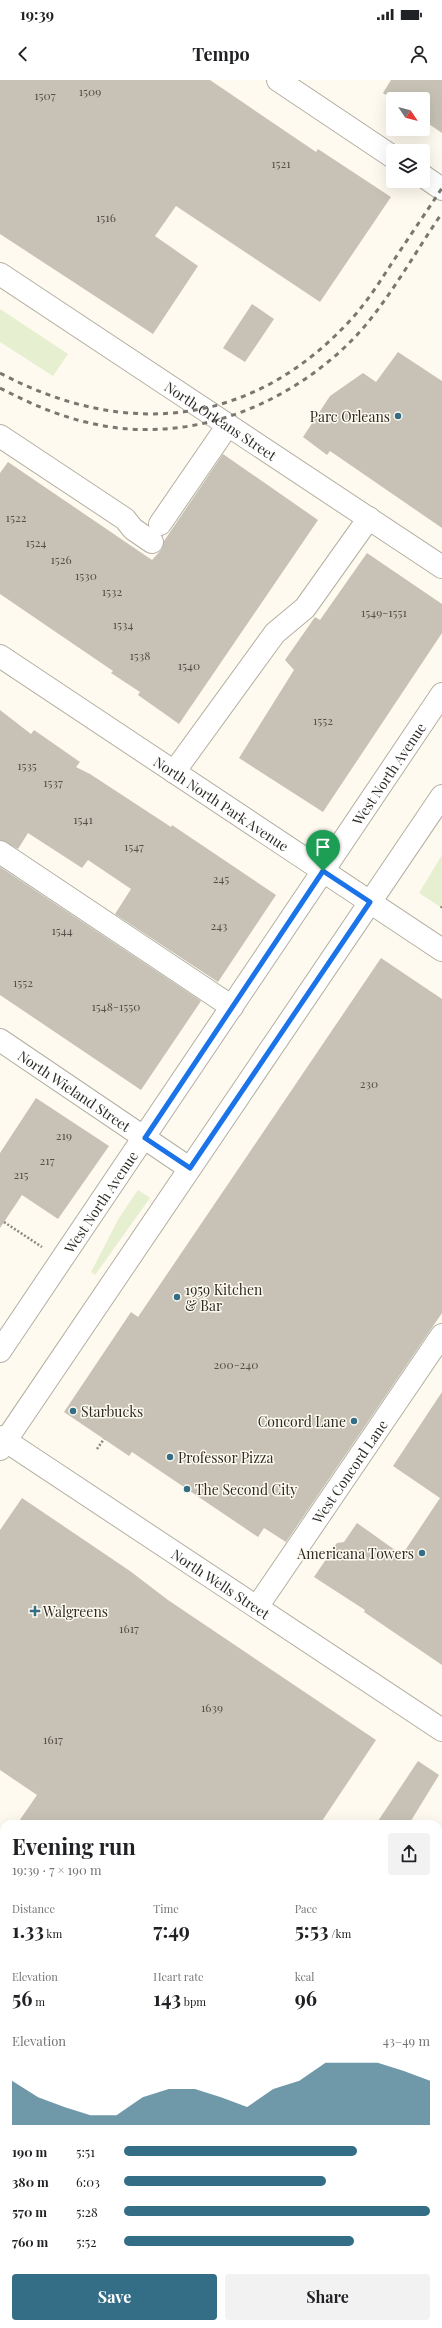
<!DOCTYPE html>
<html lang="en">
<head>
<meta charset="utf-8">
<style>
  :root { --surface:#fff; --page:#f2f2f2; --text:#202124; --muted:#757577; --accent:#336d86 }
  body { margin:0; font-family:"Playfair Display",serif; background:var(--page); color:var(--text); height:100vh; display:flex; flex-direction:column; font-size:15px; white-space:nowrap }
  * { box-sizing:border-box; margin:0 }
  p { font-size:13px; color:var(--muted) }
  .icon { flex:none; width:22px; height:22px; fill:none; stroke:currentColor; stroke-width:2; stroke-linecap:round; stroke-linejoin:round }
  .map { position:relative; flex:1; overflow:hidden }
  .panel { position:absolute; left:0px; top:1740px; width:442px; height:508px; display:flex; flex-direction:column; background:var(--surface); border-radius:12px 12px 0 0; box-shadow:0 4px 16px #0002 }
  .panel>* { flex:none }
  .needle { width:26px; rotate:125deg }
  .fabs { position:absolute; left:386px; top:12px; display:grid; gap:8px }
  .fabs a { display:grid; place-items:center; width:44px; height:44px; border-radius:4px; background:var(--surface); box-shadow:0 4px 16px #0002; font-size:20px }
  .pin { position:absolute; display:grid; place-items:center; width:34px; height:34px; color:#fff; margin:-41px -17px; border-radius:50% 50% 50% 0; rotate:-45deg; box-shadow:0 0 4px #0007 }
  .pin .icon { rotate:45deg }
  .round { display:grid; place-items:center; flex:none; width:42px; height:42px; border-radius:4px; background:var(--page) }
  .overview { display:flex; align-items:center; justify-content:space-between; height:68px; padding:0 12px }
  h1 { font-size:22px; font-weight:700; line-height:30px }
  .figures { display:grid; grid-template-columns:repeat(3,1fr); gap:6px; height:68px; padding:4px 12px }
  .figures div { display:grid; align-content:center }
  .figures b { font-size:20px; font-weight:700 }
  .figures small { font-size:11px; font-weight:400 }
  .figures p { font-size:11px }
  .chart { height:112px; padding:8px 12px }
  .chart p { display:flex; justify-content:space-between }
  .chart svg { width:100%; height:72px; margin-top:4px; fill:var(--accent); opacity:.7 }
  .button { display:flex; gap:8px; margin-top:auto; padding:8px 12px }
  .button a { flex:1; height:46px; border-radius:4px; background:var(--accent); color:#fff; font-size:16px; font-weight:700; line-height:46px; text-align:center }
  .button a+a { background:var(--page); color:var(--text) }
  ul { padding:0 12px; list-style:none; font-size:13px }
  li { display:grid; grid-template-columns:64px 48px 1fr; align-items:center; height:30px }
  li i { height:10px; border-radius:5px; background:var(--accent) }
  .status { display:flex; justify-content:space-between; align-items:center; height:28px; padding:0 20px; background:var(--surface); direction:ltr }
  .status svg { height:11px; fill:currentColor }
  header { display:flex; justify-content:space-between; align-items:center; height:52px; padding:0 12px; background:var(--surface); font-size:18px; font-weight:700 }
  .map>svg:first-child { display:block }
</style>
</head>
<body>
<div class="status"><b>19:39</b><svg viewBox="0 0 49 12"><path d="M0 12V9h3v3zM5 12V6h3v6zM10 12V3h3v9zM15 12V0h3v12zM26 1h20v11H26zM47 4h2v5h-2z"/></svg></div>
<header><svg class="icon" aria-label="back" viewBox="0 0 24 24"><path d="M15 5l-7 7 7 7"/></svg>Tempo<svg class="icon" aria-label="person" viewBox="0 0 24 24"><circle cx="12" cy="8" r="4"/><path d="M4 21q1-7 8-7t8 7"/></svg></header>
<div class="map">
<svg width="442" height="2248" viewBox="0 0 442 2248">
  <rect width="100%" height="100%" fill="#fefaef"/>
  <!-- green -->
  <g fill="#e6efd0">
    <polygon points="0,229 68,274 53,296 0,262"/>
    <polygon points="442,775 442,828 419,813"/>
    <polygon points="138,1110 150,1118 95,1195 91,1192 119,1138"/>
    <polygon points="231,2244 256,2244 257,2248 229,2248"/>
  </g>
  <!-- building -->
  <g fill="#c7c2b5">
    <polygon points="0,0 210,0 316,72 318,69 391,117 320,222 176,126 155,156 198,186 153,254 0,154"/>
    <polygon points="391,0 442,0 442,53 423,40 423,19 393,20 383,13"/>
    <polygon points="252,224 274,239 245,282 223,268"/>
    <polygon points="398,272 442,301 442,448 330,371 327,375 303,357 330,316 363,293 376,302"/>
    <polygon points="223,374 318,440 179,644 138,615 140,612 111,593 113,591 0,514 0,393 8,382 152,480 162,469 164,461"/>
    <polygon points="367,473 442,524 442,553 323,732 239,678 294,590 285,580 315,537 320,540"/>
    <polygon points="0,630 31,654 34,650 80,682 76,687 90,694 171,747 172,745 276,815 218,902 115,834 131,809 88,780 82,788 28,753 18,769 0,760"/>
    <polygon points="0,787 201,921 141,1010 0,915"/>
    <polygon points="381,878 442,919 442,1233 286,1462 264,1448 258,1457 132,1372 129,1376 64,1332 131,1232 138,1237"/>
    <polygon points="36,1018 109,1066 58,1139 22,1115 0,1148 0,1073"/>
    <polygon points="442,1312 442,1585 364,1532 365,1530 314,1497 337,1463 344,1462 357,1443 402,1475 440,1418 393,1386"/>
    <polygon points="22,1418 130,1491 168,1520 376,1660 320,1744 17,1744 37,1715 0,1690 0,1450"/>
    <polygon points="418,1681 439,1695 409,1744 376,1744"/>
  </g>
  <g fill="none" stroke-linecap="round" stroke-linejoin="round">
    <!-- minor casing -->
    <g stroke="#b4afa2" stroke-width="24">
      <g id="minor">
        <polyline points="278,0 393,77"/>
        <polyline points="423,96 442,109"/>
        <path id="s1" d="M0,194L442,487"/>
        <polyline points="0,356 125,439 133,449 152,462"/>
        <polyline points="160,444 228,345"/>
        <path id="s2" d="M0,576L442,870"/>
        <polyline points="174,692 275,553 305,528 369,438"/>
        <polyline points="0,772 232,927"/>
        <path id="s3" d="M0,960L189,1088"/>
        <path id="s4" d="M0,1357L442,1650"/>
        <path id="s5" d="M257,1527L442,1255"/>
        <polyline points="438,2042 442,2036"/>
        <polyline points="416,2244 423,2248"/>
      </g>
    </g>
    <!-- major casing -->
    <g stroke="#b4afa2" stroke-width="24">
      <g id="major">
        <path id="s6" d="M0,1271L442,614"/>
        <polyline points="0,1369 442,716"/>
        <polyline points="0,1946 4,1949"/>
        <polyline points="0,2006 4,2009"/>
        <polyline points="308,2244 310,2248"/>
        <polyline points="366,2244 368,2248"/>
      </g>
    </g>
    <!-- path -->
    <g stroke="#8b8881" stroke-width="2.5" stroke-dasharray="2 2" stroke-linecap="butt">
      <polyline points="441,828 442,826"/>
      <polyline points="4,1142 42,1167"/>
      <polyline points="97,1369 104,1359"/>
    </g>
    <!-- minor -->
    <use href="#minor" stroke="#fff" stroke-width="22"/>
    <!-- major -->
    <use href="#major" stroke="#fff" stroke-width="22"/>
    <!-- rail -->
    <g stroke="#79776f" stroke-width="3" stroke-dasharray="5 5" stroke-linecap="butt">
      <path d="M0,293C128,361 257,346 355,235C368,220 379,203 390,186C407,160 425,134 442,108"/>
      <path d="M0,308C29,323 58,336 90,343C187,366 288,327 356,256C387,223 416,171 442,133"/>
    </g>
  </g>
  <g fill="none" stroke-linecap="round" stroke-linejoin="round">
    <!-- route casing -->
    <g stroke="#fff" stroke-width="8">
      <polygon id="route" points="323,791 370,822 190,1088 145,1058"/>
    </g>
    <!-- route -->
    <use href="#route" stroke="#1a73e8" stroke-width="5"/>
  </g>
  <!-- markers -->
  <g fill="#336d86" stroke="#fefaef" stroke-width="1.5">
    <circle cx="398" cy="336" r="4"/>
    <circle cx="177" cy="1217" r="4"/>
    <circle cx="73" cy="1331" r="4"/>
    <circle cx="354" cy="1341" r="4"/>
    <circle cx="170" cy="1377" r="4"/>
    <circle cx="187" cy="1409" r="4"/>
    <circle cx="422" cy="1473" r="4"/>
    <path d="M33 1525h4v4h4v4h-4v4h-4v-4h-4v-4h4z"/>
  </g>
  <g text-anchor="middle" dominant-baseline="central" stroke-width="3" stroke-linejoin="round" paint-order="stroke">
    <!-- number labels -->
    <g font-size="12" fill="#535049">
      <text x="90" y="11">1509</text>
      <text x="45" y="15">1507</text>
      <text x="281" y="83">1521</text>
      <text x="106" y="137">1516</text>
      <text x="16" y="437">1522</text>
      <text x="36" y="462">1524</text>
      <text x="61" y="479">1526</text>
      <text x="86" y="495">1530</text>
      <text x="112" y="511">1532</text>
      <text x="384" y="532">1549-1551</text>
      <text x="123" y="544">1534</text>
      <text x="140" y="575">1538</text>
      <text x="189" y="585">1540</text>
      <text x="323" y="640">1552</text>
      <text x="27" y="685">1535</text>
      <text x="53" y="702">1537</text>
      <text x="83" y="739">1541</text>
      <text x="134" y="766">1547</text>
      <text x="221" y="798">245</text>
      <text x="219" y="845">243</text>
      <text x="62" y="850">1544</text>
      <text x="23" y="902">1552</text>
      <text x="116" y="926">1548-1550</text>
      <text x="369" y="1003">230</text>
      <text x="64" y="1055">219</text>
      <text x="47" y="1080">217</text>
      <text x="21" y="1094">215</text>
      <text x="236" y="1284">200-240</text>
      <text x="129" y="1548">1617</text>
      <text x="212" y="1627">1639</text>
      <text x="53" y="1659">1617</text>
    </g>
    <!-- poi labels -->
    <g font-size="14" fill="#2c2a25" stroke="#fefaef" text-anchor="start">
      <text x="390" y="336" text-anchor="end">Parc Orleans</text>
      <text x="185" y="1209">1959 Kitchen<tspan x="185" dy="16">&amp; Bar</tspan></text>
      <text x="81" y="1331">Starbucks</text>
      <text x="346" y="1341" text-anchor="end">Concord Lane</text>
      <text x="178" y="1377">Professor Pizza</text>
      <text x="195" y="1409">The Second City</text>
      <text x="414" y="1473" text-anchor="end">Americana Towers</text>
      <text x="43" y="1531">Walgreens</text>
    </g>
    <!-- street labels -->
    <g font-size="14" fill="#2c2a25" stroke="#fefaef">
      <text stroke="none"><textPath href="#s1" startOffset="265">North Orleans Street</textPath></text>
      <text stroke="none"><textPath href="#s6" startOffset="696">West North Avenue</textPath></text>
      <text stroke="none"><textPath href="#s2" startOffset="266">North North Park Avenue</textPath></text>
      <text stroke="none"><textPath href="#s3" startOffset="90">North Wieland Street</textPath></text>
      <text stroke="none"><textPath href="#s6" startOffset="180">West North Avenue</textPath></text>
      <text stroke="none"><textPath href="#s5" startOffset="164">West Concord Lane</textPath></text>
      <text stroke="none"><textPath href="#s4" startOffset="265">North Wells Street</textPath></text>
    </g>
  </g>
</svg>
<div class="fabs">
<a><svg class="needle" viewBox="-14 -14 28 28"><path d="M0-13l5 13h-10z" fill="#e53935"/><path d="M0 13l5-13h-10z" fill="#757577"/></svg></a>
<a><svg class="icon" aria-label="layers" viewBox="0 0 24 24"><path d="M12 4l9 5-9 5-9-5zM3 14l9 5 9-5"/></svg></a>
</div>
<div class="pin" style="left:323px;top:791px;background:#1e9e55"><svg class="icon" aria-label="arrive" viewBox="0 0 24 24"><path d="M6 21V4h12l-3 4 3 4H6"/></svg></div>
<section class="panel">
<div class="overview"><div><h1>Evening run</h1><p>19:39 · 7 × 190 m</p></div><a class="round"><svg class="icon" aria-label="share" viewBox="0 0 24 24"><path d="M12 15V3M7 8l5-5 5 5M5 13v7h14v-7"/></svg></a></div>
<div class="figures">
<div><p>Distance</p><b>1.33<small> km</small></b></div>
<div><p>Time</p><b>7:49</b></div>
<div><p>Pace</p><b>5:53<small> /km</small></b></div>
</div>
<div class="figures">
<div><p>Elevation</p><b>56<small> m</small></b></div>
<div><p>Heart rate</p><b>143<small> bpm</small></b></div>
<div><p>kcal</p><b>96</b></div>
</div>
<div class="chart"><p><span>Elevation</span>43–49 m</p>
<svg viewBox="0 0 160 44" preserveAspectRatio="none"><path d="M0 44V17L10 27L20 33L30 38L40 38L50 27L60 22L70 22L80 27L90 33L100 22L110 17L120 6L130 6L140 6L150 11L160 17V44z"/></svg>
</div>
<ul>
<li><b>190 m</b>5:51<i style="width:76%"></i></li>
<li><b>380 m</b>6:03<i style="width:66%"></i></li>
<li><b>570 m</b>5:28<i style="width:100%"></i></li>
<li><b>760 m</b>5:52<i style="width:75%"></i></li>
</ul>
<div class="button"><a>Save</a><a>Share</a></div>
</section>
</div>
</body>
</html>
